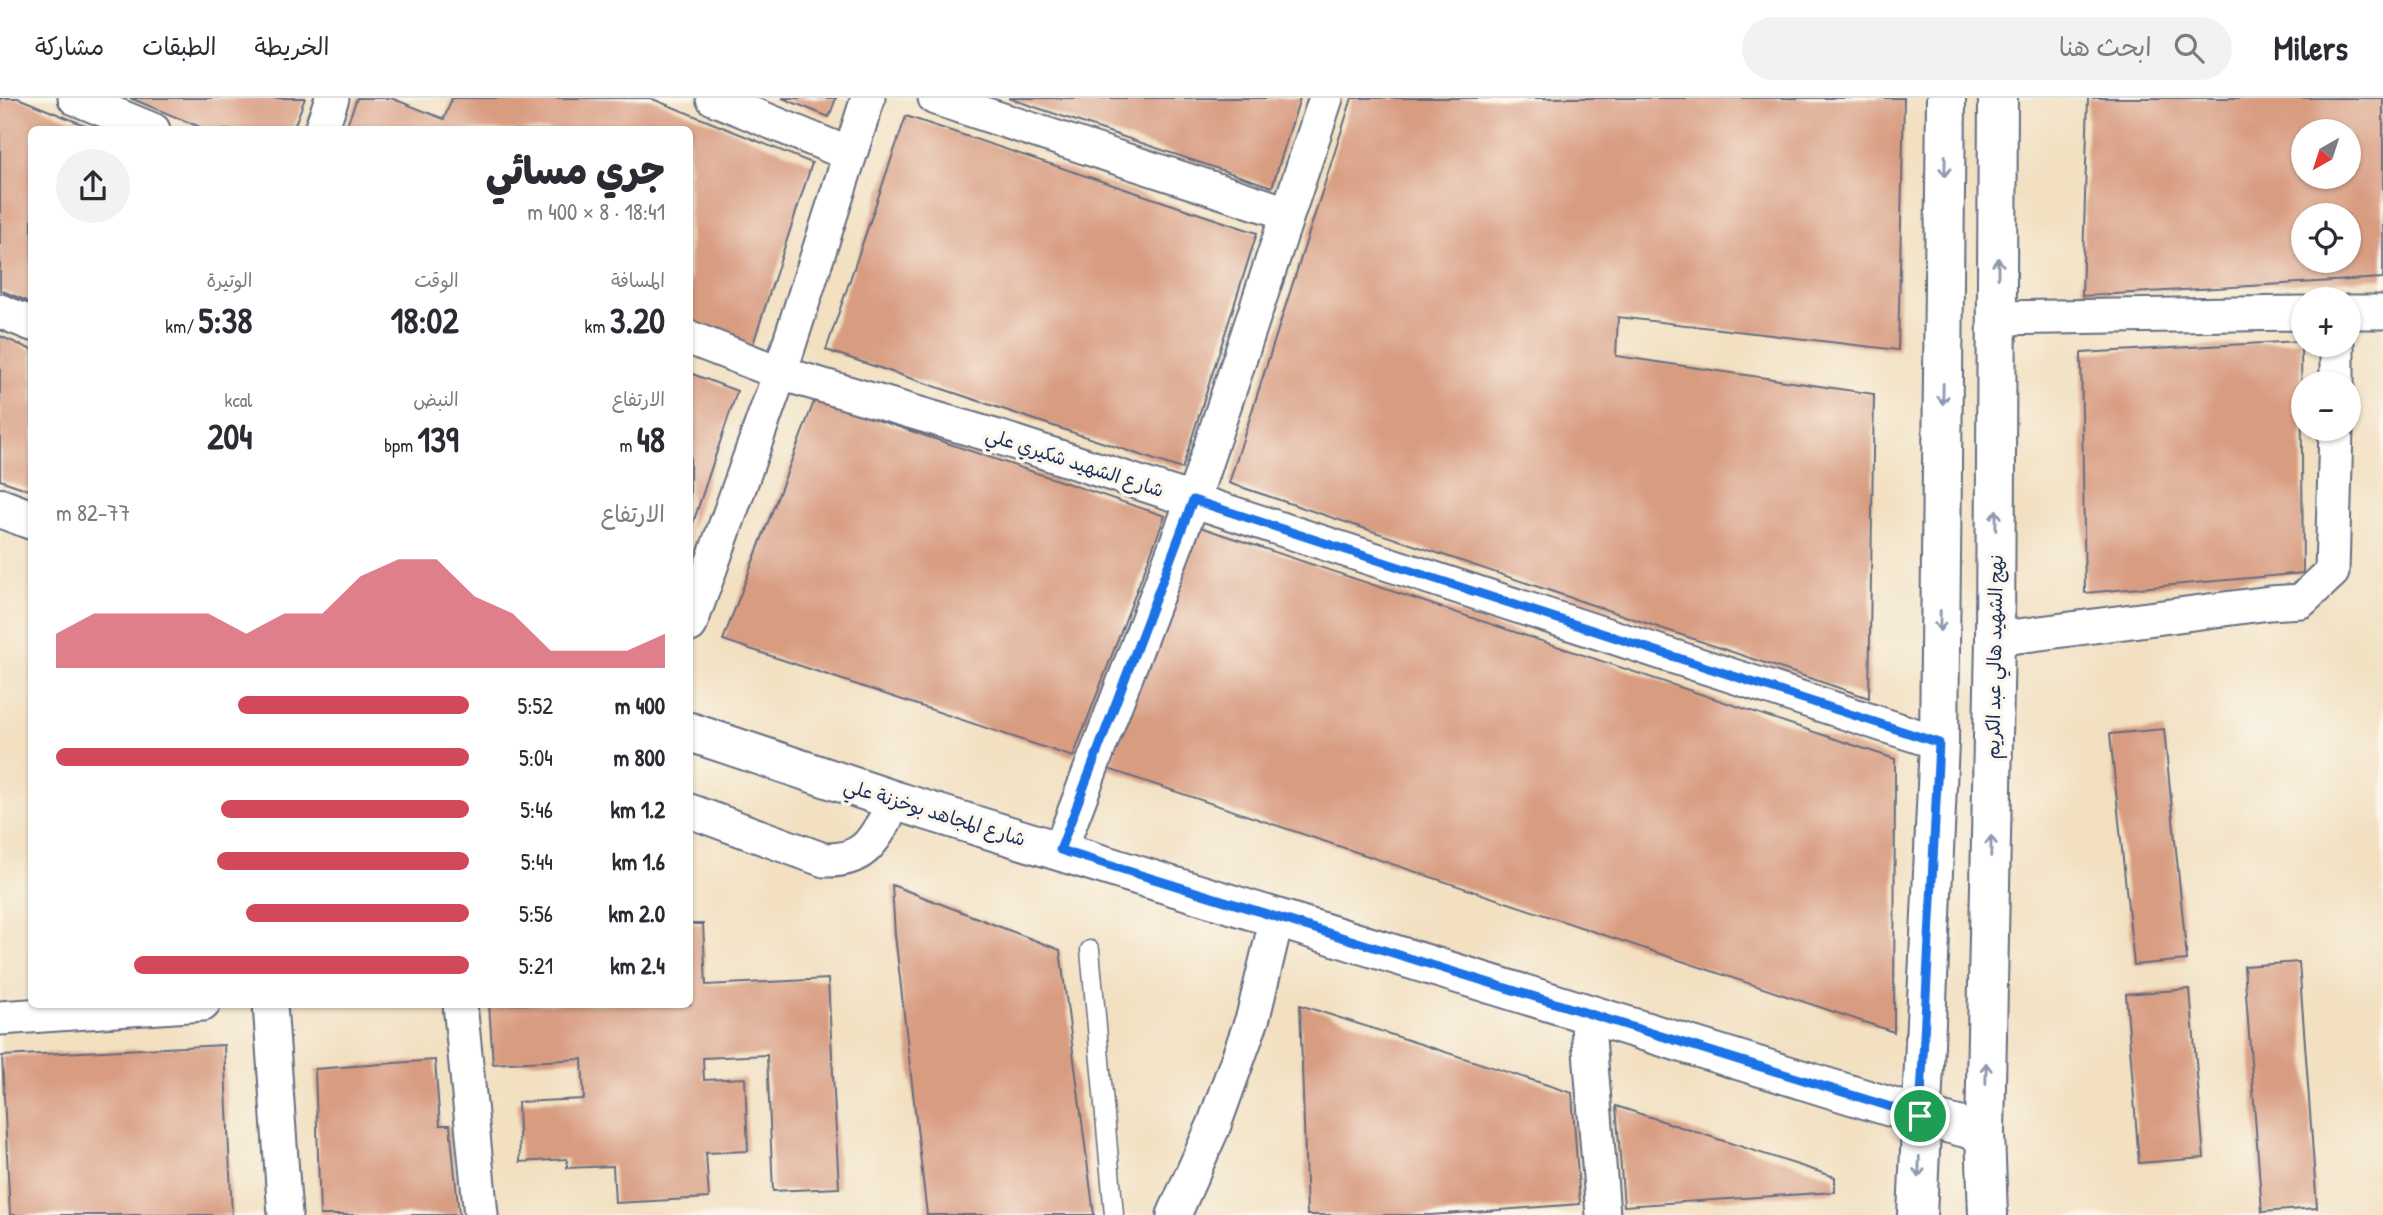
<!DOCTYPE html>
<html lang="ar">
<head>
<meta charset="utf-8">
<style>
  :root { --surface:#fff; --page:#f2f2f3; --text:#2b2b33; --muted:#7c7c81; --line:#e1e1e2; --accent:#d1495b }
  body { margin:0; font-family:"Patrick Hand","Playpen Sans Arabic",sans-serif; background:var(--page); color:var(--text); direction:rtl; height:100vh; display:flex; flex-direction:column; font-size:26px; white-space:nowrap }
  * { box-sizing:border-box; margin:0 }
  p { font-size:23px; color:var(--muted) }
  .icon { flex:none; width:38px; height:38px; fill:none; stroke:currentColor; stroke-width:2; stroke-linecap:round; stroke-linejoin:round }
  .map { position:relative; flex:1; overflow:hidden; direction:ltr }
  .sheet { position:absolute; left:28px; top:28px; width:665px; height:882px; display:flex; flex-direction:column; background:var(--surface); border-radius:10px; box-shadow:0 2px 5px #0004; direction:rtl }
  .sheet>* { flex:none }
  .needle { width:46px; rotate:219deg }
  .tools { position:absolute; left:2291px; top:21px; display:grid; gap:14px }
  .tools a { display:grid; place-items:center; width:70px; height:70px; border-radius:50%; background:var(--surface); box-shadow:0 2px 5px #0004; font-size:35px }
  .pin { position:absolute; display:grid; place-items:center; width:60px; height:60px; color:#fff; margin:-30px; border:4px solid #fff; border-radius:50%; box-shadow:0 2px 7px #0007 }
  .round { display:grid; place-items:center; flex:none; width:74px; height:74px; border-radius:37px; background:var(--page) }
  .head { display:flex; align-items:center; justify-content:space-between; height:119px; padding:0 28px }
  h1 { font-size:38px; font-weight:800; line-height:52px }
  .stats { display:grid; grid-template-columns:repeat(3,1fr); gap:10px; height:119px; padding:7px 28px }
  .stats div { display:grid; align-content:center }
  .stats b { font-size:35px; font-weight:800 }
  .stats small { font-size:19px; font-weight:400 }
  .stats p { font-size:19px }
  .chart { height:196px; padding:14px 28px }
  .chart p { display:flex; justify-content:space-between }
  .chart svg { width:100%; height:126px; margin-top:7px; fill:var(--accent); opacity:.7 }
  ul { padding:0 28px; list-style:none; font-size:23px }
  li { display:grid; grid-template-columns:112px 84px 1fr; align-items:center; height:52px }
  li i { height:18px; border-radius:9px; background:var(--accent) }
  header { display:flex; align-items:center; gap:42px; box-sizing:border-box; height:98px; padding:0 35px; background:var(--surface); border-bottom:2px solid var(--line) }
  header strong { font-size:33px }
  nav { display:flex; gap:38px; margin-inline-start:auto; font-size:24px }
  .search { width:490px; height:63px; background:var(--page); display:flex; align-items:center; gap:18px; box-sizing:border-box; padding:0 24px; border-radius:38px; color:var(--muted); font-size:26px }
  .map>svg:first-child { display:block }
</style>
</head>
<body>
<header>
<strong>Milers</strong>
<div class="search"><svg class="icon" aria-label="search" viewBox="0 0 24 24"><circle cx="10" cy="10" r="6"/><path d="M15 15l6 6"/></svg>ابحث هنا</div>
<nav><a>الخريطة</a><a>الطبقات</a><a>مشاركة</a></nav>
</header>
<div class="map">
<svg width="2383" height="1117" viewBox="0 0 2383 1117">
  <rect width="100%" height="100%" fill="#fbf7ec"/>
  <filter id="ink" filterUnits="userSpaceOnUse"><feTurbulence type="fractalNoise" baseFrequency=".0143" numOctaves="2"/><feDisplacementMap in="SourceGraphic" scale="14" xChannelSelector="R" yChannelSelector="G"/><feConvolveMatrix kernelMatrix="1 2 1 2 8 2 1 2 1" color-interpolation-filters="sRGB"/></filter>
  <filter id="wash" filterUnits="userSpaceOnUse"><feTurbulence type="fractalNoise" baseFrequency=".00686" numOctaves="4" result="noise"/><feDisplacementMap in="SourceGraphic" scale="28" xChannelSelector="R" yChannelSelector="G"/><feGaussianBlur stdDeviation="1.57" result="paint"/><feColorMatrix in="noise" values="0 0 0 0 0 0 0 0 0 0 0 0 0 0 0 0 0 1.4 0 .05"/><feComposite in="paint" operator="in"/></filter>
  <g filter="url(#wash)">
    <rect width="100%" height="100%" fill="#f2e0c1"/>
    <g id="blocks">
      <!-- building -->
      <g fill="#d89c81" fill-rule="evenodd">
        <polygon points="0,0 18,0 94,31 32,32 32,205 0,192"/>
        <polygon points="130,0 305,0 293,32 207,32"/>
        <polygon points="357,0 391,0 444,21 452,0 650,0 812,65 752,249 690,223 690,32 345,32"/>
        <polygon points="782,0 836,0 829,19"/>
        <polygon points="1008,0 1300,0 1272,89"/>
        <polygon points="1352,0 1904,0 1898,252 1618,219 1616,258 1874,296 1869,600 1229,385"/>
        <path d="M2088,0H2383V180L2082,198ZM2303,33H2348V79H2303ZM2303,117H2348V163H2303Z"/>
        <polygon points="906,18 1257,135 1182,371 826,252"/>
        <polygon points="0,238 32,252 32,393 0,382"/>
        <polygon points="2301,243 2303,475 2085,495 2081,255"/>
        <polygon points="690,275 737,293 690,434"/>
        <polygon points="815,301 1165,418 1073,659 723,542"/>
        <polygon points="1200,429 1895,661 1894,934 1108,671"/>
        <polygon points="2164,631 2187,862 2134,867 2110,636"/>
        <polygon points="892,787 1060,852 1094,1117 927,1117 895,837"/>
        <polygon points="690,826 703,826 706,887 828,881 839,1090 773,1093 767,957 703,960 704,982 745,980 748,1053 706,1055 709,1100 615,1105 613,1068 567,1070 567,1061 520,1064 518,1004 584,1001 582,961 493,966 489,906 690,906"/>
        <polygon points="2299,864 2317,1110 2262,1114 2244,868"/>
        <polygon points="2190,891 2204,1060 2139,1065 2126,896"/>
        <polygon points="1300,907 1572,995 1580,1106 1431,1117 1307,1117"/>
        <polygon points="224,947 232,1117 10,1117 2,958"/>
        <polygon points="435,962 440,1027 450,1027 459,1117 320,1117 315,971"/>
        <polygon points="1616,1008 1835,1079 1835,1094 1624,1108"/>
      </g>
    </g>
  </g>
  <g filter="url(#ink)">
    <use href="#blocks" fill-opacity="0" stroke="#666d81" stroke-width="2"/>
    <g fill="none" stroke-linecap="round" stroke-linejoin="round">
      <!-- service casing -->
      <g stroke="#666d81" stroke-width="21">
        <polyline id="service" points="1090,852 1114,1117"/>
      </g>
      <!-- minor casing -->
      <g stroke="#666d81" stroke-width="37">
        <g id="minor">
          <polyline points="75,0 153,32"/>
          <polyline points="713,0 849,56"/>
          <polyline points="935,0 1287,115"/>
          <polyline points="321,32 332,0"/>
          <polyline points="0,213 32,226"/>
          <polyline points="2348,214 2383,214"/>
          <polyline points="1998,220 2303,215"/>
          <polyline points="690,240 780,275 998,339 1939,645"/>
          <polyline points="2337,285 2337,247"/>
          <polyline points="690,527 780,275 868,0"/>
          <polyline points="1995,541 2270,505 2301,503 2332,474 2336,331"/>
          <path d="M690,713L824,762C869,764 875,737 896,703"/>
          <polyline points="1060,752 1193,402 1326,0"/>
          <polyline points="270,906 285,1117"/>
          <polyline points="460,906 481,1117"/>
          <polyline points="1587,915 1603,1117"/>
          <polyline points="0,920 203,906"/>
          <polyline points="1174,1117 1214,1027 1253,919 1277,819"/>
        </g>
      </g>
      <!-- tertiary casing -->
      <g stroke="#666d81" stroke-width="42">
        <g id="tertiary">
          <polyline points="0,410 32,422"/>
          <polyline points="690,634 896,703 1920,1018 1985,1035"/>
        </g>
      </g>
      <!-- secondary casing -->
      <g stroke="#666d81" stroke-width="42">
        <g id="secondary">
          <polyline points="1917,1117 1939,645 1946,0"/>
          <polyline points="1988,1117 1985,1035 1995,541 1998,0"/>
        </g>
      </g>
      <!-- service -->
      <use href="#service" stroke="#fff" stroke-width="18"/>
      <!-- minor -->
      <use href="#minor" stroke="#fff" stroke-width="33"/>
      <!-- tertiary -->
      <use href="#tertiary" stroke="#fff" stroke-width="38"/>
      <!-- secondary -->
      <use href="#secondary" stroke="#fff" stroke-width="38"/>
    </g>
    <!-- one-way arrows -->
    <defs><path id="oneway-shaft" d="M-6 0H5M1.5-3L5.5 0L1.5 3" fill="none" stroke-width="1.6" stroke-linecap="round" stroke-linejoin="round" transform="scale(1.75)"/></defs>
    <g stroke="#8d97ae">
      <use href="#oneway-shaft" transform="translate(1945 68) rotate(91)"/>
      <use href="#oneway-shaft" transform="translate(1998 170) rotate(-90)"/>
      <use href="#oneway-shaft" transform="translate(1943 296) rotate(91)"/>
      <use href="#oneway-shaft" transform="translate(1996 422) rotate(-89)"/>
      <use href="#oneway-shaft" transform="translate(1940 523) rotate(91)"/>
      <use href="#oneway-shaft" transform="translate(1991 748) rotate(-89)"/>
      <use href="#oneway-shaft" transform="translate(1986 975) rotate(-89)"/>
      <use href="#oneway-shaft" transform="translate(1919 1069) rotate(92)"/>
    </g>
  </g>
  <g fill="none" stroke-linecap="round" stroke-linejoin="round" filter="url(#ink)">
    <!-- route casing -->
    <g stroke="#fff" stroke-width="14">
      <polygon id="route" points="1193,402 1939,645 1920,1018 1060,752"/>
    </g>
    <!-- route -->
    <use href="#route" stroke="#1a73e8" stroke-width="9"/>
  </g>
  <g text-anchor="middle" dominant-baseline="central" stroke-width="7" stroke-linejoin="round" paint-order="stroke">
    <!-- street labels -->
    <g font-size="19" fill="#1b2f5e" stroke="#fbf7ec">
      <text transform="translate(1075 364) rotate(18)">شارع الشهيد شكيري علي</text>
      <text transform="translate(1994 559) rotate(-89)">نهج الشهيد هالي عبد الكريم</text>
      <text transform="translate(935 714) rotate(17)">شارع المجاهد بوخزنة علي</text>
    </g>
  </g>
</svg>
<div class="tools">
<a><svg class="needle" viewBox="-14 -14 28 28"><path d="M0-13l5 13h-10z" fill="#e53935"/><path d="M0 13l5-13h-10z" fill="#7c7c81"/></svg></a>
<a><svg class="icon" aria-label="locate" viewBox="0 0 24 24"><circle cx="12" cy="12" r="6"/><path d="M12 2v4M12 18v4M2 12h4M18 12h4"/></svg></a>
<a>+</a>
<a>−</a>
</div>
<div class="pin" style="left:1920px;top:1018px;background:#1e9e55"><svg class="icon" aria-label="arrive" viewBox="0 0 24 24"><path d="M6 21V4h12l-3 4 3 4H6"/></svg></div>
<section class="sheet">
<div class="head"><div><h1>جري مسائي</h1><p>18:41 · 8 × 400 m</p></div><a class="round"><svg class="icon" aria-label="share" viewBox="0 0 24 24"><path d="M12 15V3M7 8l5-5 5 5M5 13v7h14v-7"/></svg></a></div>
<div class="stats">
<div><p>المسافة</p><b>3.20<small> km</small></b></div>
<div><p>الوقت</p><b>18:02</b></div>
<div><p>الوتيرة</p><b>5:38<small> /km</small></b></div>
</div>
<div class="stats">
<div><p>الارتفاع</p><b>48<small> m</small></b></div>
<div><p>النبض</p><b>139<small> bpm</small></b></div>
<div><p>kcal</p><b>204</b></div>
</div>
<div class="chart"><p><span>الارتفاع</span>77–82 m</p>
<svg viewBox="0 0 160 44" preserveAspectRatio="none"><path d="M0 44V32L10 25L20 25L30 25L40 25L50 32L60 25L70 25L80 12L90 6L100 6L110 19L120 25L130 38L140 38L150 38L160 32V44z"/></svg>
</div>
<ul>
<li><b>400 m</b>5:52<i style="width:56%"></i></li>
<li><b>800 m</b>5:04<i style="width:100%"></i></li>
<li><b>1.2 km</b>5:46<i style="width:60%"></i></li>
<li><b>1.6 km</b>5:44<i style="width:61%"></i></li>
<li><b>2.0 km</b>5:56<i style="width:54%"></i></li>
<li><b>2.4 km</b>5:21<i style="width:81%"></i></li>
</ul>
</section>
</div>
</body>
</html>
